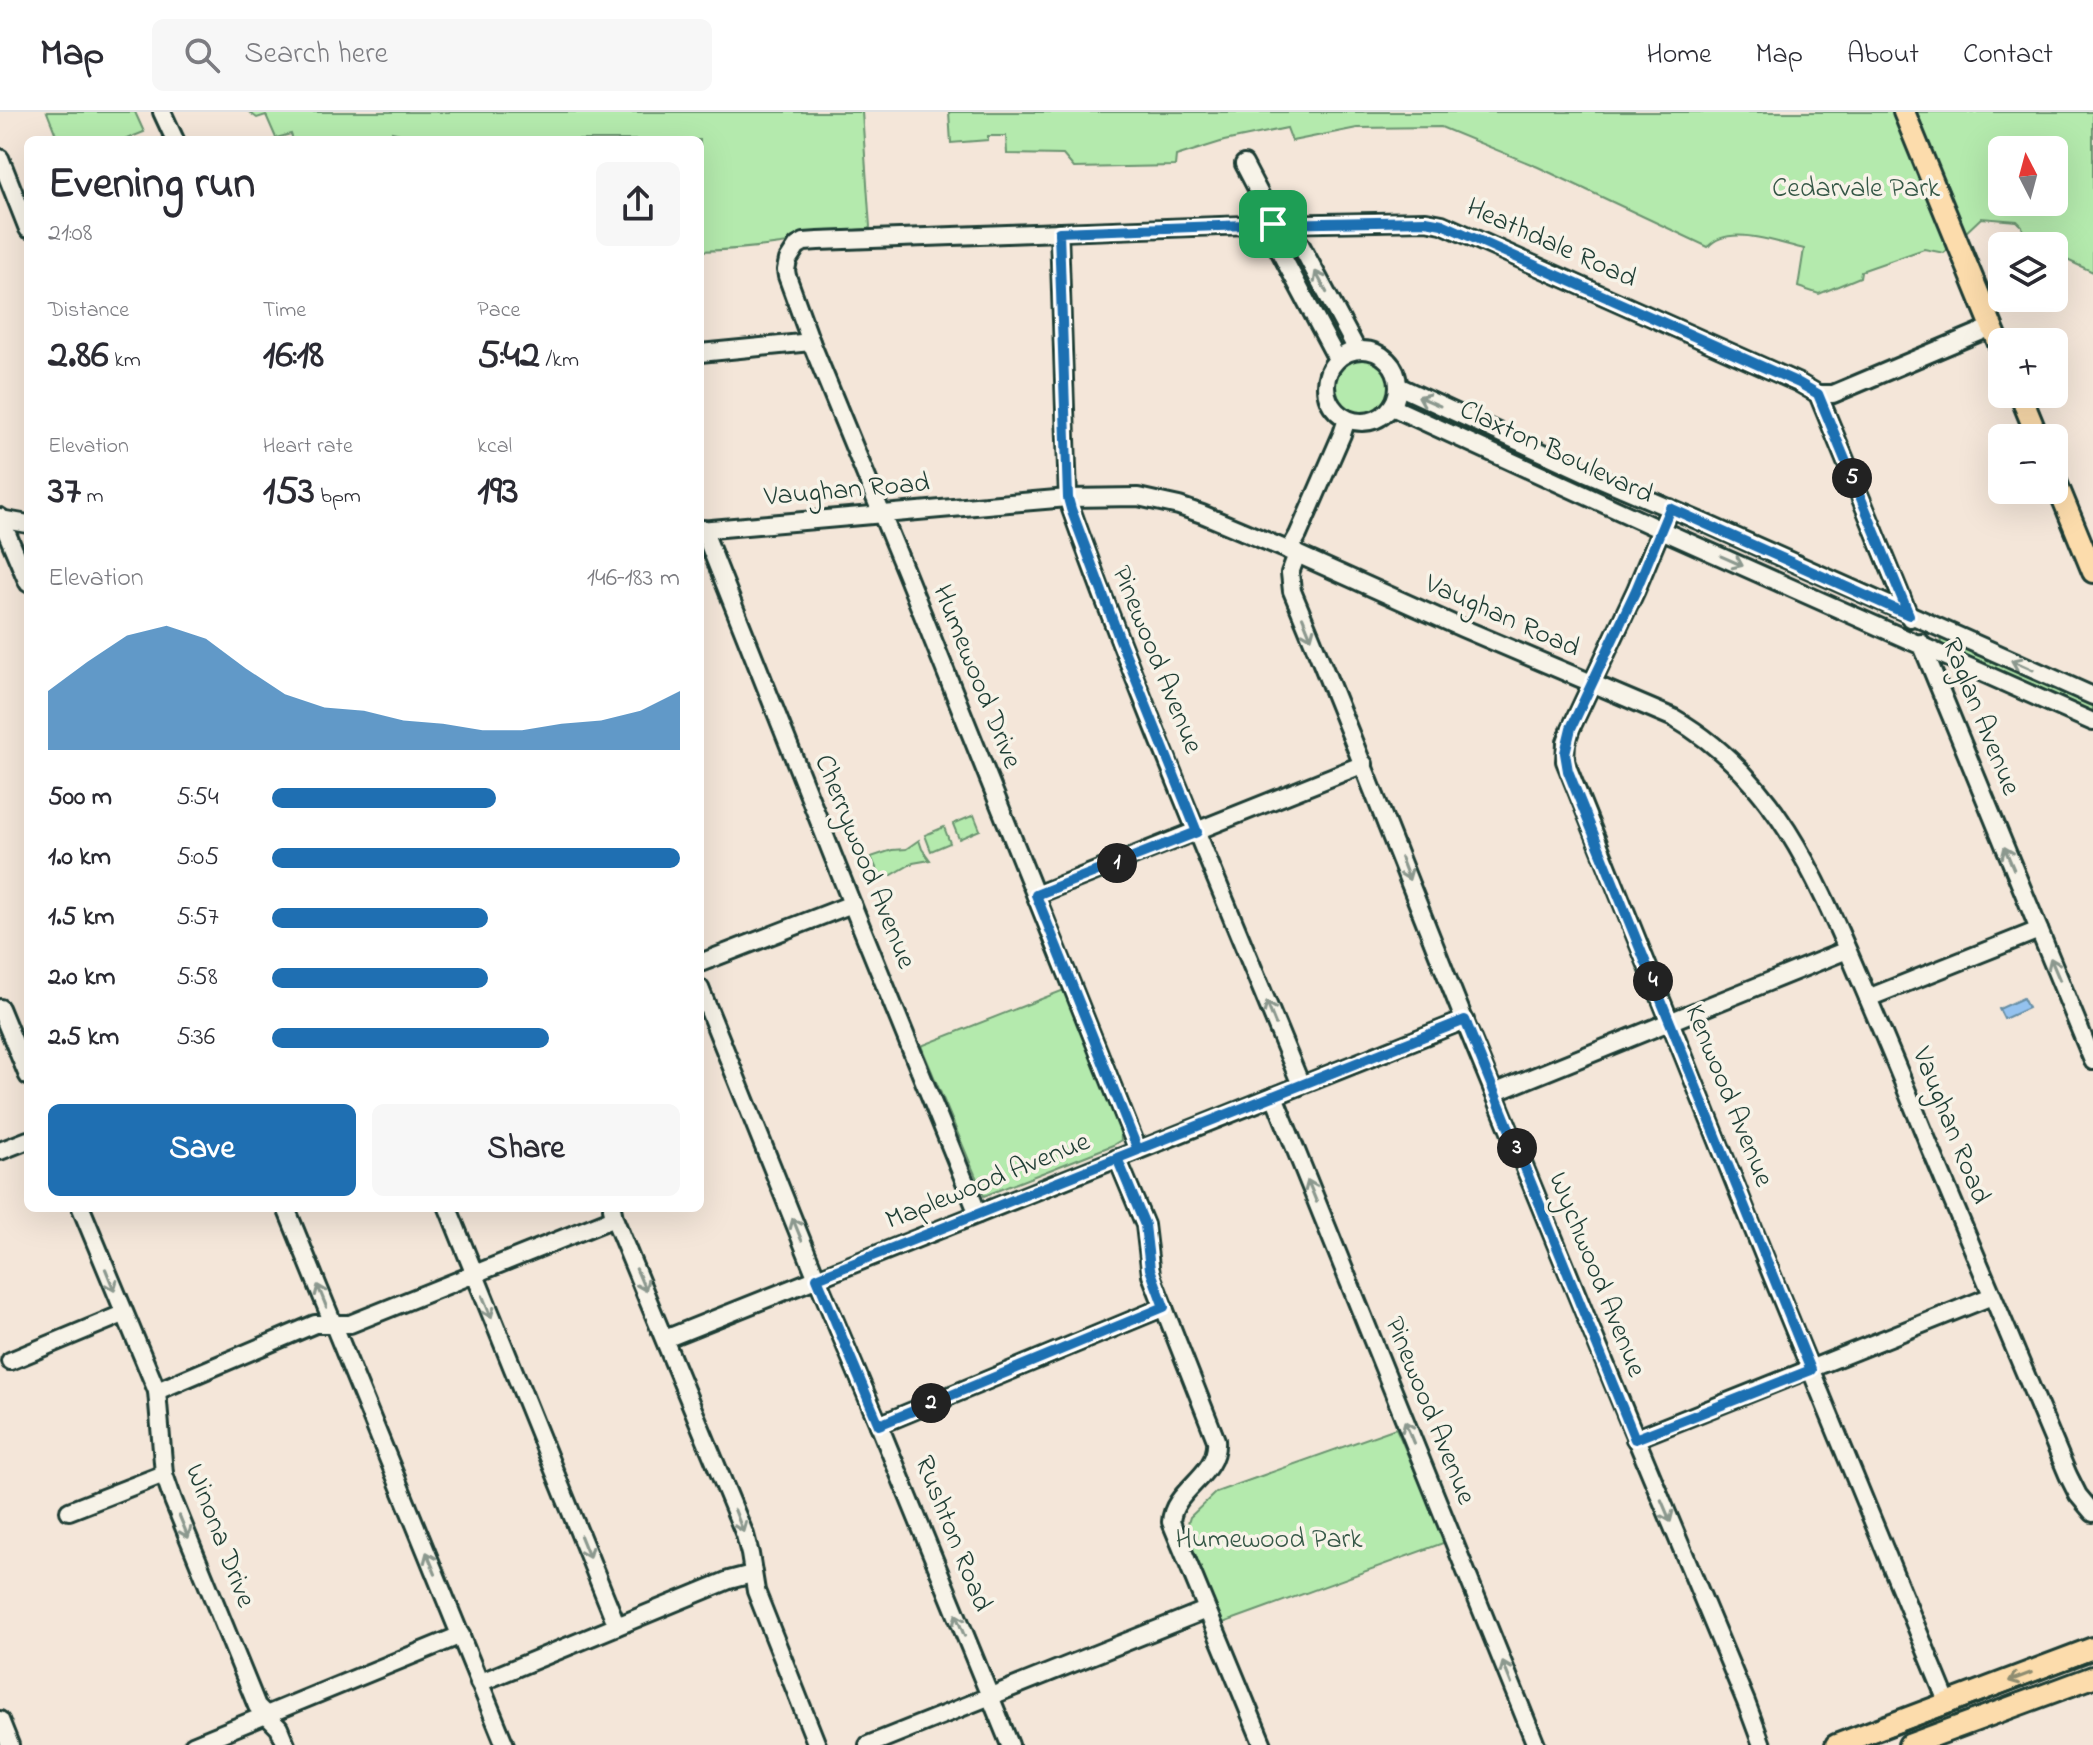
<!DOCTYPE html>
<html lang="en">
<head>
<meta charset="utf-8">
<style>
  :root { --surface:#fff; --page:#f7f7f7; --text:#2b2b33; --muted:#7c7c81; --line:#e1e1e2; --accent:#1f6fb2 }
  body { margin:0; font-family:"Indie Flower",sans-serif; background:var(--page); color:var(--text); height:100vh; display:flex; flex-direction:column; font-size:30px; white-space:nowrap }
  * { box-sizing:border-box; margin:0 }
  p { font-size:26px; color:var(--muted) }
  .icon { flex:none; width:44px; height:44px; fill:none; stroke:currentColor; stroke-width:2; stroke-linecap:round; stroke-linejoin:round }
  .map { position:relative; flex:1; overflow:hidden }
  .panel { position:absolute; left:24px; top:24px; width:680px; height:1076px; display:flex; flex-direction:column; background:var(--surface); border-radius:12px; box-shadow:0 8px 32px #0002 }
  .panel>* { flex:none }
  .needle { width:52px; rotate:354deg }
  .tools { position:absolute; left:1988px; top:24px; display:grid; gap:16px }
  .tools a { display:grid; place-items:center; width:80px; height:80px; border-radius:12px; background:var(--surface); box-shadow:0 8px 32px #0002; font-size:40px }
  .pin { position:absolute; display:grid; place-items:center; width:68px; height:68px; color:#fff; margin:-34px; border-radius:16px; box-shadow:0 4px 12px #0006 }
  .km { position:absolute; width:40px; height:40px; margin:-20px; border-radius:50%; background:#222; color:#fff; font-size:22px; line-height:40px; text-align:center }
  .round { display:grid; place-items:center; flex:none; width:84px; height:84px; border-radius:12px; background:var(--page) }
  .headline { display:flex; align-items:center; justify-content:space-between; height:136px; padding:0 24px }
  h1 { font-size:44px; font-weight:800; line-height:60px }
  .metrics { display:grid; grid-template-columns:repeat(3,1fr); gap:12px; height:136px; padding:8px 24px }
  .metrics div { display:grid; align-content:center }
  .metrics b { font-size:40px; font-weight:800 }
  .metrics small { font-size:22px; font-weight:400 }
  .metrics p { font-size:22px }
  .chart { height:224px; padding:16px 24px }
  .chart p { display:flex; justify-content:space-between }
  .chart svg { width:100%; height:144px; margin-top:8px; fill:var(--accent); opacity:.7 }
  .primary-button { display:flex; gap:16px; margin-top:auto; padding:16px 24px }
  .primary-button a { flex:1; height:92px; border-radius:12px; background:var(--accent); color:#fff; font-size:32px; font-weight:800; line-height:92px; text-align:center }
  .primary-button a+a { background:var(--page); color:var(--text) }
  ul { padding:0 24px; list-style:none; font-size:26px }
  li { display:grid; grid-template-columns:128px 96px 1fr; align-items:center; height:60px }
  li i { height:20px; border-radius:10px; background:var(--accent) }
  header { display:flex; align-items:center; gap:48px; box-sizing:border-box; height:112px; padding:0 40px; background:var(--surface); border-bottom:2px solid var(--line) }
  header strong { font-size:38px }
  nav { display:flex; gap:44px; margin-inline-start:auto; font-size:28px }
  .search { width:560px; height:72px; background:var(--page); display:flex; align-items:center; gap:20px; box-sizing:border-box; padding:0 28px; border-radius:12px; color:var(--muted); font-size:30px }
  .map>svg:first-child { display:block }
</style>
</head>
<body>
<header>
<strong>Map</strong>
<div class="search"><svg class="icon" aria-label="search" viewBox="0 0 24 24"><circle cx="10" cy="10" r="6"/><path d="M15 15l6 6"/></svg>Search here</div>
<nav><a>Home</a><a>Map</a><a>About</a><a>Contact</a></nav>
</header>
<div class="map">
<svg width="2093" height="1633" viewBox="0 0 2093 1633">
  <rect width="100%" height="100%" fill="#f4e6d9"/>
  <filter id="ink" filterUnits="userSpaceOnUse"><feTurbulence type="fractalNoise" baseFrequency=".0125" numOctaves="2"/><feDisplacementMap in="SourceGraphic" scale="16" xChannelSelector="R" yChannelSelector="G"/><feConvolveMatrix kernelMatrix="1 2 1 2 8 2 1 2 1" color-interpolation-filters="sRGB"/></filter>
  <g filter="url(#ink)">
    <!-- green -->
    <g fill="#b4eaad" stroke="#6a9470" stroke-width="2" fill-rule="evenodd">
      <polygon points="47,0 135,0 144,20 124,28 66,28 64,25 58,28"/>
      <path d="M249,0H862L870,115L868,117C839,118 810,127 781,132C754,136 727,138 700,139V28H425L392,20L391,28H293L291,22L276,26L266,3L257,6Z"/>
      <path d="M949,0H2093V160L2054,142V134H2026L2022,114L2017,109L1981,106L1944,141L1924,137L1861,159L1860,165L1819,182L1798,175L1804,137C1778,131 1728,111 1708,135L1538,55L1441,15L1357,16L1292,29L1287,16L1224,29L1176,44L1175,54L1074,56L1063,43L1007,42L1006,24H988V28L951,31ZM2002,38H2054V90H2002Z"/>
      <polygon points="1292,132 1344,230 1342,233 1337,234 1285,137 1286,133"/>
      <circle cx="1363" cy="274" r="30"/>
      <polygon points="1940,524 2093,590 2093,604 1948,539 1949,536 1941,532"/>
      <polygon points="974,703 980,718 959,727 953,712"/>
      <polygon points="944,715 950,731 931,739 925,723"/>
      <polygon points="919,728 922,737 930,748 913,751 892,763 879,762 871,745 892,738 906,737"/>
      <polygon points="1064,878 1120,1019 1121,1028 1113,1033 984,1084 921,934"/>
      <polygon points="1396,1316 1446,1430 1223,1511 1185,1421 1190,1405 1216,1380"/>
    </g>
    <!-- water -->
    <polygon fill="#94c2ef" stroke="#658da4" stroke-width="2" points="2023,886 2028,896 2004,907 1999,897"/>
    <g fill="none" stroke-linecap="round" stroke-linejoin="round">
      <!-- minor casing -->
      <g stroke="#1f3d34" stroke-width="22">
        <g id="minor">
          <polyline points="162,0 175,28"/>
          <polyline points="0,46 28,117"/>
          <polyline points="1244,52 1267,96 1279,138 1337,247"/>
          <polyline points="1273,112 1299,130 1357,238"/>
          <path d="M1059,120L1068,386L1071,397C1141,592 1223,782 1301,973"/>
          <circle cx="1362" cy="274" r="36"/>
          <polyline points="700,241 811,230"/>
          <polyline points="1398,274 1587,361 1709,413 2093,584"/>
          <polyline points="1818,282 1910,506"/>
          <polyline points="1392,295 1661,418 2093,610"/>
          <polyline points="1670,396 1636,478 1571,616 1566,630 1565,649 1771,1161 1948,1592"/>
          <polyline points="0,405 28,471"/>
          <polyline points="0,407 28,412"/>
          <polyline points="703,417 856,802 978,1102"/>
          <path d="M700,418L1068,386L1138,385L1179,394L1202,402L1297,442L1462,516L1674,606C1776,665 1818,769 1862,872C1886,928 1909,984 1932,1040C1977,1148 2022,1256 2068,1363L2078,1383L2093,1401"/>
          <polyline points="1289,439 1298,423 1342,322 1347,307"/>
          <path d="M1297,442L1290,461L1292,479C1352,622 1407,766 1465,910C1557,1137 1651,1364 1746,1590L1762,1633"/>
          <polyline points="1921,531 2093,949"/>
          <polyline points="1036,783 1364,652"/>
          <polyline points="700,851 852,792"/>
          <polyline points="700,876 813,1157 879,1313 1010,1633"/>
          <polyline points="1868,886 2039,818"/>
          <polyline points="0,896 28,964"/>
          <polyline points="1494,981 1847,838"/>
          <polyline points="1274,984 1536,1633"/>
          <polyline points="1138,1038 906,461 811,230 787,164 786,158 788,148 797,134 804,130 818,129 1273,112 1426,109 1442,112 1799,271 1818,282 1833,282 1992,215"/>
          <polyline points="0,1039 28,1028"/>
          <path d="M1117,1046L1145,1113L1151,1163L1216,1328C1219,1364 1173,1377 1171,1410L1263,1633"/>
          <polyline points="81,1096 157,1279 164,1362 173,1388 257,1594 279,1616 286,1633"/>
          <polyline points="286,1096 505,1633"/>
          <polyline points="448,1096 617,1514"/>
          <polyline points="612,1096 614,1106 745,1423 750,1442 756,1479 817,1633"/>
          <polyline points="665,1227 1465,908"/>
          <polyline points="10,1249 123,1202"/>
          <polyline points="157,1279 315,1212 350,1212 614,1106"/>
          <polyline points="879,1313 1164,1195"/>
          <polyline points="1635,1327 1992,1184"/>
          <polyline points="69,1399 164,1362"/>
          <polyline points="479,1571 729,1468 752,1462"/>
          <polyline points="0,1608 10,1633"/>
          <polyline points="193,1633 461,1523"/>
          <polyline points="868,1633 1206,1498"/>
        </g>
      </g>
      <!-- major casing -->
      <g stroke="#1f3d34" stroke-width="26">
        <g id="major">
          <polyline points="1904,0 2002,239"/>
          <polyline points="2020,282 2038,326"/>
          <polyline points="2054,365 2093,460"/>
          <polyline points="1836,1633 2093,1536"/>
          <polyline points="1909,1633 2093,1565"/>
        </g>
      </g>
      <!-- minor -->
      <use href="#minor" stroke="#f7f3e8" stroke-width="16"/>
      <!-- major -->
      <use href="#major" stroke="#fcdcac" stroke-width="20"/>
      <!-- tram -->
      <polyline stroke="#1f3d34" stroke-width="2" points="1866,1633 2093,1548"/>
    </g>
    <!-- one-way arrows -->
    <defs><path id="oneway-shaft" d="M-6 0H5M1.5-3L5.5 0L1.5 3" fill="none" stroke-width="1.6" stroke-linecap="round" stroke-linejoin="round" transform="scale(2)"/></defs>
    <g stroke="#8b988e">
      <use href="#oneway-shaft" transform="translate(1321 170) rotate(-118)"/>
      <use href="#oneway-shaft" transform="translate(1429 289) rotate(-156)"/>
      <use href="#oneway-shaft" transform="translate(1732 449) rotate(24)"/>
      <use href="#oneway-shaft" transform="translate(1307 516) rotate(68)"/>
      <use href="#oneway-shaft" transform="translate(2022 553) rotate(-156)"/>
      <use href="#oneway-shaft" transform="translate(2009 746) rotate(-113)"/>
      <use href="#oneway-shaft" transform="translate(1405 757) rotate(69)"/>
      <use href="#oneway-shaft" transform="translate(2055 857) rotate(-113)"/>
      <use href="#oneway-shaft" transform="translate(1271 901) rotate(-112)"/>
      <use href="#oneway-shaft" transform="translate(1312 1079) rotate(-112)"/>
      <use href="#oneway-shaft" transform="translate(797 1117) rotate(-112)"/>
      <use href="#oneway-shaft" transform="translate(110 1168) rotate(68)"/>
      <use href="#oneway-shaft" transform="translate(641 1168) rotate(67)"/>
      <use href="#oneway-shaft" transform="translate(322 1184) rotate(-112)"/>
      <use href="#oneway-shaft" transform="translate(487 1195) rotate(68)"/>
      <use href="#oneway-shaft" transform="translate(1409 1320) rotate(-112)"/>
      <use href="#oneway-shaft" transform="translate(1666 1399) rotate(67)"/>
      <use href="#oneway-shaft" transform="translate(739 1409) rotate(69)"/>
      <use href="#oneway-shaft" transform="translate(184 1415) rotate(68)"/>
      <use href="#oneway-shaft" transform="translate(585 1435) rotate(68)"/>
      <use href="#oneway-shaft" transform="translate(431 1451) rotate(-112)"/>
      <use href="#oneway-shaft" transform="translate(960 1513) rotate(-112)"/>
      <use href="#oneway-shaft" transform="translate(1507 1561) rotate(-112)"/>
    </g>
    <use stroke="#8e8c70" href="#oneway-shaft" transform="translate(2020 1565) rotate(159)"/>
  </g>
  <g fill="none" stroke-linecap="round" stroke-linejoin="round" filter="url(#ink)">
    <!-- route casing -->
    <g stroke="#fff" stroke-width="16">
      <polyline id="route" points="1273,112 1059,120 1068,386 1071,397 1120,528 1197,720 1036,783 1138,1038 817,1166 879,1313 1164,1195 1150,1157 1145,1113 1117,1046 1465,908 1635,1327 1811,1258 1568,659 1565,641 1571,616 1636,478 1670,396 1909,503 1818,282 1799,271 1442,112 1426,109 1273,112"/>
    </g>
    <!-- route -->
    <use href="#route" stroke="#1f6fb2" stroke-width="10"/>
  </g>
  <g text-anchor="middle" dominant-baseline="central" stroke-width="7" stroke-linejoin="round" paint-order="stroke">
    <!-- park labels -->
    <g font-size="28" fill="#355746" stroke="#f7f3e8">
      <text x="1856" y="77">Cedarvale Park</text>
      <text x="1269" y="1428">Humewood Park</text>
    </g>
    <!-- street labels -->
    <g font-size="28" fill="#1f3d34" stroke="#f7f3e8">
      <text transform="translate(1551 132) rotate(24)">Heathdale Road</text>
      <text transform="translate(1556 341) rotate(25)">Claxton Boulevard</text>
      <text transform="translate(847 379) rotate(-5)">Vaughan Road</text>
      <text transform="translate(1502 505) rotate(24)">Vaughan Road</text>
      <text transform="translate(1156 548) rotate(68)">Pinewood Avenue</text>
      <text transform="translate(976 565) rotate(68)">Humewood Drive</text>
      <text transform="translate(1980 605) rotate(68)">Raglan Avenue</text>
      <text transform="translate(864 750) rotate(68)">Cherrywood Avenue</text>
      <text transform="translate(1728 984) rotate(68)">Kenwood Avenue</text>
      <text transform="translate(1950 1014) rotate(68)">Vaughan Road</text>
      <text transform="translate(988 1070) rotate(-22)">Maplewood Avenue</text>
      <text transform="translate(1596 1163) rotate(68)">Wychwood Avenue</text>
      <text transform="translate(1429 1299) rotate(68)">Pinewood Avenue</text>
      <text transform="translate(952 1422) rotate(68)">Rushton Road</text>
      <text transform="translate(219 1424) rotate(69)">Winona Drive</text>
    </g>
  </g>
</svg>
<div class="tools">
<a><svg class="needle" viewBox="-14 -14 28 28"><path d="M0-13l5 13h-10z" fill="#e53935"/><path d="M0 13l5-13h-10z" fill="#7c7c81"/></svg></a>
<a><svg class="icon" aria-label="layers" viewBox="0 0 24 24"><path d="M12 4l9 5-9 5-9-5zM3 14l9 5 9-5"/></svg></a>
<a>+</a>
<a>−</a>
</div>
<div class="pin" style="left:1273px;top:112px;background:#1e9e55"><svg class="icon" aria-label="arrive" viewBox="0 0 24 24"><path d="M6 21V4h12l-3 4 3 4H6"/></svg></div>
<b class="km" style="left:1117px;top:751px">1</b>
<b class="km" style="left:931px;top:1291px">2</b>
<b class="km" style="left:1517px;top:1036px">3</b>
<b class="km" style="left:1653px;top:869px">4</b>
<b class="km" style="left:1852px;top:366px">5</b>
<section class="panel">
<div class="headline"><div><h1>Evening run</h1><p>21:08</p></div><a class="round"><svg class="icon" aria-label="share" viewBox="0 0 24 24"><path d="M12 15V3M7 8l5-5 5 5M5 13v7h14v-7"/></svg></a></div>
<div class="metrics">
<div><p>Distance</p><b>2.86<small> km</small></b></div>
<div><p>Time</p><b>16:18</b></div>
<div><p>Pace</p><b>5:42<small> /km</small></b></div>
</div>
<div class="metrics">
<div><p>Elevation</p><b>37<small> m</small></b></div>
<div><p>Heart rate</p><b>153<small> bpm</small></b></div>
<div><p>kcal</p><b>193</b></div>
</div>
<div class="chart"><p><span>Elevation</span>146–183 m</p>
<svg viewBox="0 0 160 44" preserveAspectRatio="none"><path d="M0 44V26L10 17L20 9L30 6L40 10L50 19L60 27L70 31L80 32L90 35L100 36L110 38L120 38L130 36L140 35L150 32L160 26V44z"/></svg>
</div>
<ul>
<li><b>500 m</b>5:54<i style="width:55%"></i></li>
<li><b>1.0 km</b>5:05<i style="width:100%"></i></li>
<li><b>1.5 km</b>5:57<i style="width:53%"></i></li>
<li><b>2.0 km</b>5:58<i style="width:53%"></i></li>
<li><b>2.5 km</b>5:36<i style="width:68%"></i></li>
</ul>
<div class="primary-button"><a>Save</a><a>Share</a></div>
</section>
</div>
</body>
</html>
